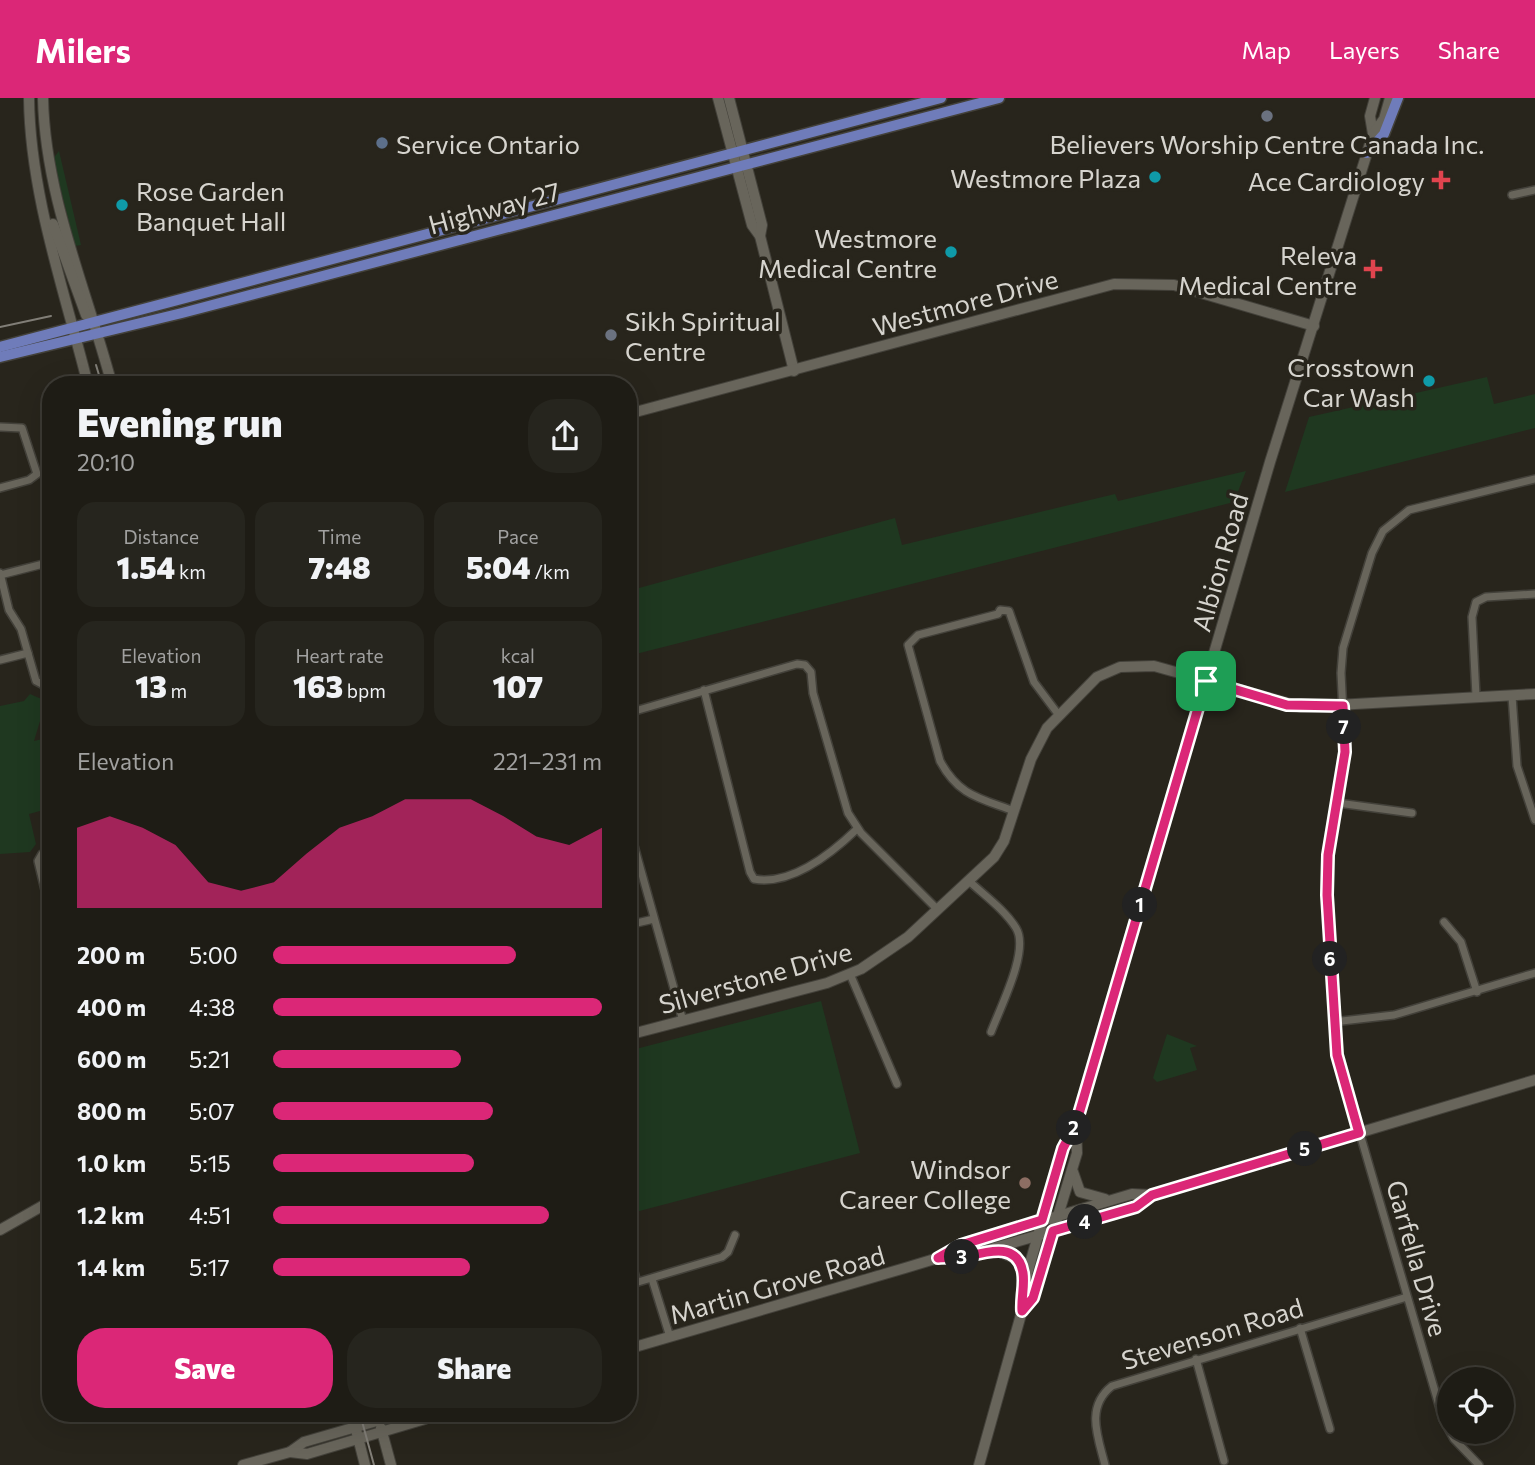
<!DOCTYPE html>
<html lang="en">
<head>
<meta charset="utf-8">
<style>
  :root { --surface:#1e1c15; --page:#26251e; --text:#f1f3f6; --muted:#a1a1a0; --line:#3c3a34; --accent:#db2777 }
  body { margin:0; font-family:Commissioner,sans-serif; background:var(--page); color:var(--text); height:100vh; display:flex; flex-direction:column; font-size:26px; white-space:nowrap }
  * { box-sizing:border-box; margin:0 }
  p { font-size:23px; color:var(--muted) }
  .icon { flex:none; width:38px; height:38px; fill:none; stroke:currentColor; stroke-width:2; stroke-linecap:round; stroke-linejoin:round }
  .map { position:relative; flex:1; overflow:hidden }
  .panel { position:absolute; left:42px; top:278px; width:595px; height:1046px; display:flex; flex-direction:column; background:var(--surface); border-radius:28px; box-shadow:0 7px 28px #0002,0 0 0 2px var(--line) }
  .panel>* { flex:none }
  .controls { position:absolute; left:1437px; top:1269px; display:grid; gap:14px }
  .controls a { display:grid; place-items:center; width:77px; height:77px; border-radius:50%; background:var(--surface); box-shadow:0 7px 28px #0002,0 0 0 2px var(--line); font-size:35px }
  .pin { position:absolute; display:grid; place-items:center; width:60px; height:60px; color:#fff; margin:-30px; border-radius:14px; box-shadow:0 4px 10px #0006 }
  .km { position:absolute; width:35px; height:35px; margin:-18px; border-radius:50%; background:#222; color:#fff; font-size:19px; line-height:35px; text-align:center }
  .round { display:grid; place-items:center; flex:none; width:74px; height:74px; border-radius:28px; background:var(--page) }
  .overview { display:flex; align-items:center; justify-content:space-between; height:119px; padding:0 35px }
  h1 { font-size:38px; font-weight:800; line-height:52px }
  .figures { display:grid; grid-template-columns:repeat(3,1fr); gap:10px; height:119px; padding:7px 35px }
  .figures div { display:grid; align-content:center; border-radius:18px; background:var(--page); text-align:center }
  .figures b { font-size:30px; font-weight:800 }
  .figures small { font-size:19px; font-weight:400 }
  .figures p { font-size:19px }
  .chart { height:196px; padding:14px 35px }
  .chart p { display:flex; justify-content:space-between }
  .chart svg { width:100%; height:126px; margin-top:7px; fill:var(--accent); opacity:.7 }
  .primary-button { display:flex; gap:14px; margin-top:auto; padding:14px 35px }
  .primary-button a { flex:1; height:80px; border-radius:28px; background:var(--accent); color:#fff; font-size:28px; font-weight:800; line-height:80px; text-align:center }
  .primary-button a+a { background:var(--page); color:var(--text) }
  ul { padding:0 35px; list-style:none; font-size:23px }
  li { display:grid; grid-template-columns:112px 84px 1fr; align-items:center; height:52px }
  li i { height:18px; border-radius:9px; background:var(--accent) }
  header { display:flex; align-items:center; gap:42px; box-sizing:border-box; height:98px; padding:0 35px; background:var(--accent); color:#fff }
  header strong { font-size:33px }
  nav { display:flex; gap:38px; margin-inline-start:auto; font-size:24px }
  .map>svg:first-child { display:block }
</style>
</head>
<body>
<header>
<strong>Milers</strong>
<nav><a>Map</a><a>Layers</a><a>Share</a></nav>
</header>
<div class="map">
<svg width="1535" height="1367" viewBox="0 0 1535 1367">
  <rect width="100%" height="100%" fill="#28251c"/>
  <!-- green -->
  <g fill="#1f3820">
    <polygon points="59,53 81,147 75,148 53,61"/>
    <polygon points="1487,279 1494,306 1535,296 1535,330 1285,394 1309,319"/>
    <polygon points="1246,373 1234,404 628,558 628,493 895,420 902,447 1115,396 1118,403"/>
    <polygon points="30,596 46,603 34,643 51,639 51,710 29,716 36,746 30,754 0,756 0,608 24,603"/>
    <polygon points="821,903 860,1055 628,1116 628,953"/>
    <polygon points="1167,936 1197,948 1190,950 1197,972 1157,984 1153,980"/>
  </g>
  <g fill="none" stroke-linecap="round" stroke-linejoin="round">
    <!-- street casing -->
    <g stroke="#43413a" stroke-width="10">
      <g id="street">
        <polyline points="1512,97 1535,92"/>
        <polyline points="0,329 22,330 37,376 29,382 0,390"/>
        <polyline points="0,475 9,512 21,531 36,583 51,591"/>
        <polyline points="0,477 51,464"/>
        <polyline points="0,562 28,555"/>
        <path d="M704,592L750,774L754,781C792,788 832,755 857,731"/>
        <polyline points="1476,598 1472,519 1476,504 1486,499 1535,496"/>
        <polyline points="1512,598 1517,668 1535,722"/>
        <polyline points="628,615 797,566 805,567 811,574 813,595 848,715 861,735 938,812"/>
        <polyline points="1338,705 1412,715"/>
        <path d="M1014,713C979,700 959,698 940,663L908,547L918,537L998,516L1000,512L1009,513L1034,584L1058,616"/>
        <polyline points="628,726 683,923"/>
        <polyline points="51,752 42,756 38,763 51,817"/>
        <path d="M969,783C984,797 1005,812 1016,830C1030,852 1000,910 991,934"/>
        <polyline points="1444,824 1461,844 1477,894"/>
        <polyline points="628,827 654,821"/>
        <polyline points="850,876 897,986"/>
        <polyline points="1333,924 1394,917 1535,875"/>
        <polyline points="629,1157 637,1184"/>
        <polyline points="652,1181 670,1239"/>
        <polyline points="628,1187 722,1159 728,1154 735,1137"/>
        <polyline points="1300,1230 1330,1331"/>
        <polyline points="1196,1261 1224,1363"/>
        <path d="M1105,1367C1098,1339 1085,1309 1112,1288L1407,1199"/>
        <polyline points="1479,1367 1454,1341 1443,1321 1337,957 1327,797 1328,757 1345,654 1341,575 1343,550 1372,455 1383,433 1409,412 1535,381"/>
      </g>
    </g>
    <!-- secondary casing -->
    <g stroke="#43413a" stroke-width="12">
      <g id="secondary">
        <path d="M29,0C30,97 65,194 88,287"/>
        <path d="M43,0C45,99 87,192 112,287"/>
        <polyline points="718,0 752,127 760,138 794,273"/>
        <polyline points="729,0 762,127 760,138"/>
        <polyline points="1373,36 1370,18 1375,0"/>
        <polyline points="53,126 86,217"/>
        <polyline points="628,316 1114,186 1174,187 1314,228"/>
        <polyline points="628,937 827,885 861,871 908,839 994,759 1004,743 1031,661 1047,630 1097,579 1120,569 1154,568 1301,609 1535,596"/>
        <polyline points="1073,1074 1080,1094 1105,1101"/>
        <polyline points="0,1132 51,1103"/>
        <polyline points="993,1151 1019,1162 1024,1181"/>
        <polyline points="938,1159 963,1159 1137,1109 1151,1097"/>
        <polyline points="1022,1213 1033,1200 1077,1055 1076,1028"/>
        <polyline points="628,1251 905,1170 938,1160 961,1147 1132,1096 1151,1097 1535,982"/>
        <polyline points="352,1316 365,1367"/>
        <polyline points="381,1330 391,1367"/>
        <polyline points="290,1354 307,1356 425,1321 428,1316"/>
        <polyline points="243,1367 290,1354 304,1344 401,1316"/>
        <polyline points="979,1367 1022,1213 1021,1197 1063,1050 1076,1026 1270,364 1373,36 1384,21 1390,0"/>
      </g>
    </g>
    <!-- primary casing -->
    <g stroke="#43413a" stroke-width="13">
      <g id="primary">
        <polyline points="1367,55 1384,36 1398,0"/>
        <polyline points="0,249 941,0"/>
        <polyline points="0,259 182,215 999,0"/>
      </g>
    </g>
    <!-- street -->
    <use href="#street" stroke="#68655b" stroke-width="7"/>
    <!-- secondary -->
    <use href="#secondary" stroke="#68655b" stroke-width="10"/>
    <!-- primary -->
    <use href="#primary" stroke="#6f7cba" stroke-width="10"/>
    <!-- tram -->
    <g stroke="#817e77" stroke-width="2">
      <polyline points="0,229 51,218"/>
      <polyline points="96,267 102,287"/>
      <polyline points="360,1316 374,1367"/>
    </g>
  </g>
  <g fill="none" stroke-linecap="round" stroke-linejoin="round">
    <!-- route casing -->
    <g stroke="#fff" stroke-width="14">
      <path id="route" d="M1206,583L1287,607L1343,608L1345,654L1328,757L1327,797L1337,957L1359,1035L1152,1097L1136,1109L1053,1133L1033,1200L1022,1213C1021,1200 1025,1188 1023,1175C1018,1143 986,1154 965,1159C956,1160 947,1159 938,1160L961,1147L1042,1122L1063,1050L1076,1026Z"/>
    </g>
    <!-- route -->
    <use href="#route" stroke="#db2777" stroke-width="9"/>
  </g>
  <!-- markers -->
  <g fill="#6b7280" stroke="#28251c" stroke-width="2.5">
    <circle cx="1267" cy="18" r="7"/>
    <circle cx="611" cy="237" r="7"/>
  </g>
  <circle fill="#5c6f8a" stroke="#28251c" stroke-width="2.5" cx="382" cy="45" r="7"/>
  <g fill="#0f9aa8" stroke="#28251c" stroke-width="2.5">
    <circle cx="1155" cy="79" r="7"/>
    <circle cx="122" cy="107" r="7"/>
    <circle cx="951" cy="154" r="7"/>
    <circle cx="1429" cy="283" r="7"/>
  </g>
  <g fill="#e0444e" stroke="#28251c" stroke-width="2.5">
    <path d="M1437.5 71.5h7v7h7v7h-7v7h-7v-7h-7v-7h7z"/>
    <path d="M1369.5 160.5h7v7h7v7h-7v7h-7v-7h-7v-7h7z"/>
  </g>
  <circle fill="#8d6e63" stroke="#28251c" stroke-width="2.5" cx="1025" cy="1085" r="7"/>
  <g text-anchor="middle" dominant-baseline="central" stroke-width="7" stroke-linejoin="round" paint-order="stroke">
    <!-- poi labels -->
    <g font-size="26" fill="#d6d4ce" stroke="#28251c" text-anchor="end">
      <text x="396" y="45" text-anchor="start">Service Ontario</text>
      <text x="1267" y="45" text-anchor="middle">Believers Worship Centre Canada Inc.</text>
      <text x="1141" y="79">Westmore Plaza</text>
      <text x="1425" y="82">Ace Cardiology</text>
      <text x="136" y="92" text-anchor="start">Rose Garden<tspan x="136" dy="30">Banquet Hall</tspan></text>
      <text x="937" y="139">Westmore<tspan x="937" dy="30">Medical Centre</tspan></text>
      <text x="1357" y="156">Releva<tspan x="1357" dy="30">Medical Centre</tspan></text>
      <text x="625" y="222" text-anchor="start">Sikh Spiritual<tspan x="625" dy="30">Centre</tspan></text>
      <text x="1415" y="268">Crosstown<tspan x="1415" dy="30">Car Wash</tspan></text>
      <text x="1011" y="1070">Windsor<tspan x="1011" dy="30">Career College</tspan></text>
    </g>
    <!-- street labels -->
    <g font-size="26" fill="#d6d4ce" stroke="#28251c">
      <text transform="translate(494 109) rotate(-15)">Highway 27</text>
      <text transform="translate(965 204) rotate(-15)">Westmore Drive</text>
      <text transform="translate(1219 464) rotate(-74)">Albion Road</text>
      <text transform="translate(755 879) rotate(-16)">Silverstone Drive</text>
      <text transform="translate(1418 1160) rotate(74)">Garfella Drive</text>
      <text transform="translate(777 1186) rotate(-16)">Martin Grove Road</text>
      <text transform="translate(1212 1235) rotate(-17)">Stevenson Road</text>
    </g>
  </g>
</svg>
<div class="controls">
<a><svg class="icon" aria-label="locate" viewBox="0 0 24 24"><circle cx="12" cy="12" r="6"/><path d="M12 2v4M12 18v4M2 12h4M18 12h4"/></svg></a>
</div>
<div class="pin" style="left:1206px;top:583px;background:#1e9e55"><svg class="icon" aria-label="arrive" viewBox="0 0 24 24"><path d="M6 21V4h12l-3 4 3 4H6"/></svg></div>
<b class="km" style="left:1140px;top:807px">1</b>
<b class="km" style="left:1074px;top:1030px">2</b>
<b class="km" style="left:962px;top:1159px">3</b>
<b class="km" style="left:1085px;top:1124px">4</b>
<b class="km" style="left:1305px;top:1051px">5</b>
<b class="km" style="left:1330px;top:861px">6</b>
<b class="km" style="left:1344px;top:629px">7</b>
<section class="panel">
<div class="overview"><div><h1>Evening run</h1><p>20:10</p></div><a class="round"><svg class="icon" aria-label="share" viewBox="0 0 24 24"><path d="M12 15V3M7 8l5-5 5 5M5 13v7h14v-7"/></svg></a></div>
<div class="figures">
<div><p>Distance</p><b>1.54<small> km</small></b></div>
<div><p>Time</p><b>7:48</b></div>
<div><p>Pace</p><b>5:04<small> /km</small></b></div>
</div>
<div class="figures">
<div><p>Elevation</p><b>13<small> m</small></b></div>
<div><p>Heart rate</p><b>163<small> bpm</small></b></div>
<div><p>kcal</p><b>107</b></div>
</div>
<div class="chart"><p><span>Elevation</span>221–231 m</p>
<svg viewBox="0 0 160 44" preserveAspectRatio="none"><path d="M0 44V16L10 12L20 16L30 22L40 35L50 38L60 35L70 25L80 16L90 12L100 6L110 6L120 6L130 12L140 19L150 22L160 16V44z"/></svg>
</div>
<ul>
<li><b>200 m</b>5:00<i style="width:74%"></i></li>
<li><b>400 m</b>4:38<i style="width:100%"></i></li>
<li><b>600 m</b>5:21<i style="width:57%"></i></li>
<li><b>800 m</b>5:07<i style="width:67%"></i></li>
<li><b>1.0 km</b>5:15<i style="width:61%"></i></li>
<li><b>1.2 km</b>4:51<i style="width:84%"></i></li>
<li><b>1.4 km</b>5:17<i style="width:60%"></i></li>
</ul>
<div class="primary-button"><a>Save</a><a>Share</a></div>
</section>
</div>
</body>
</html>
